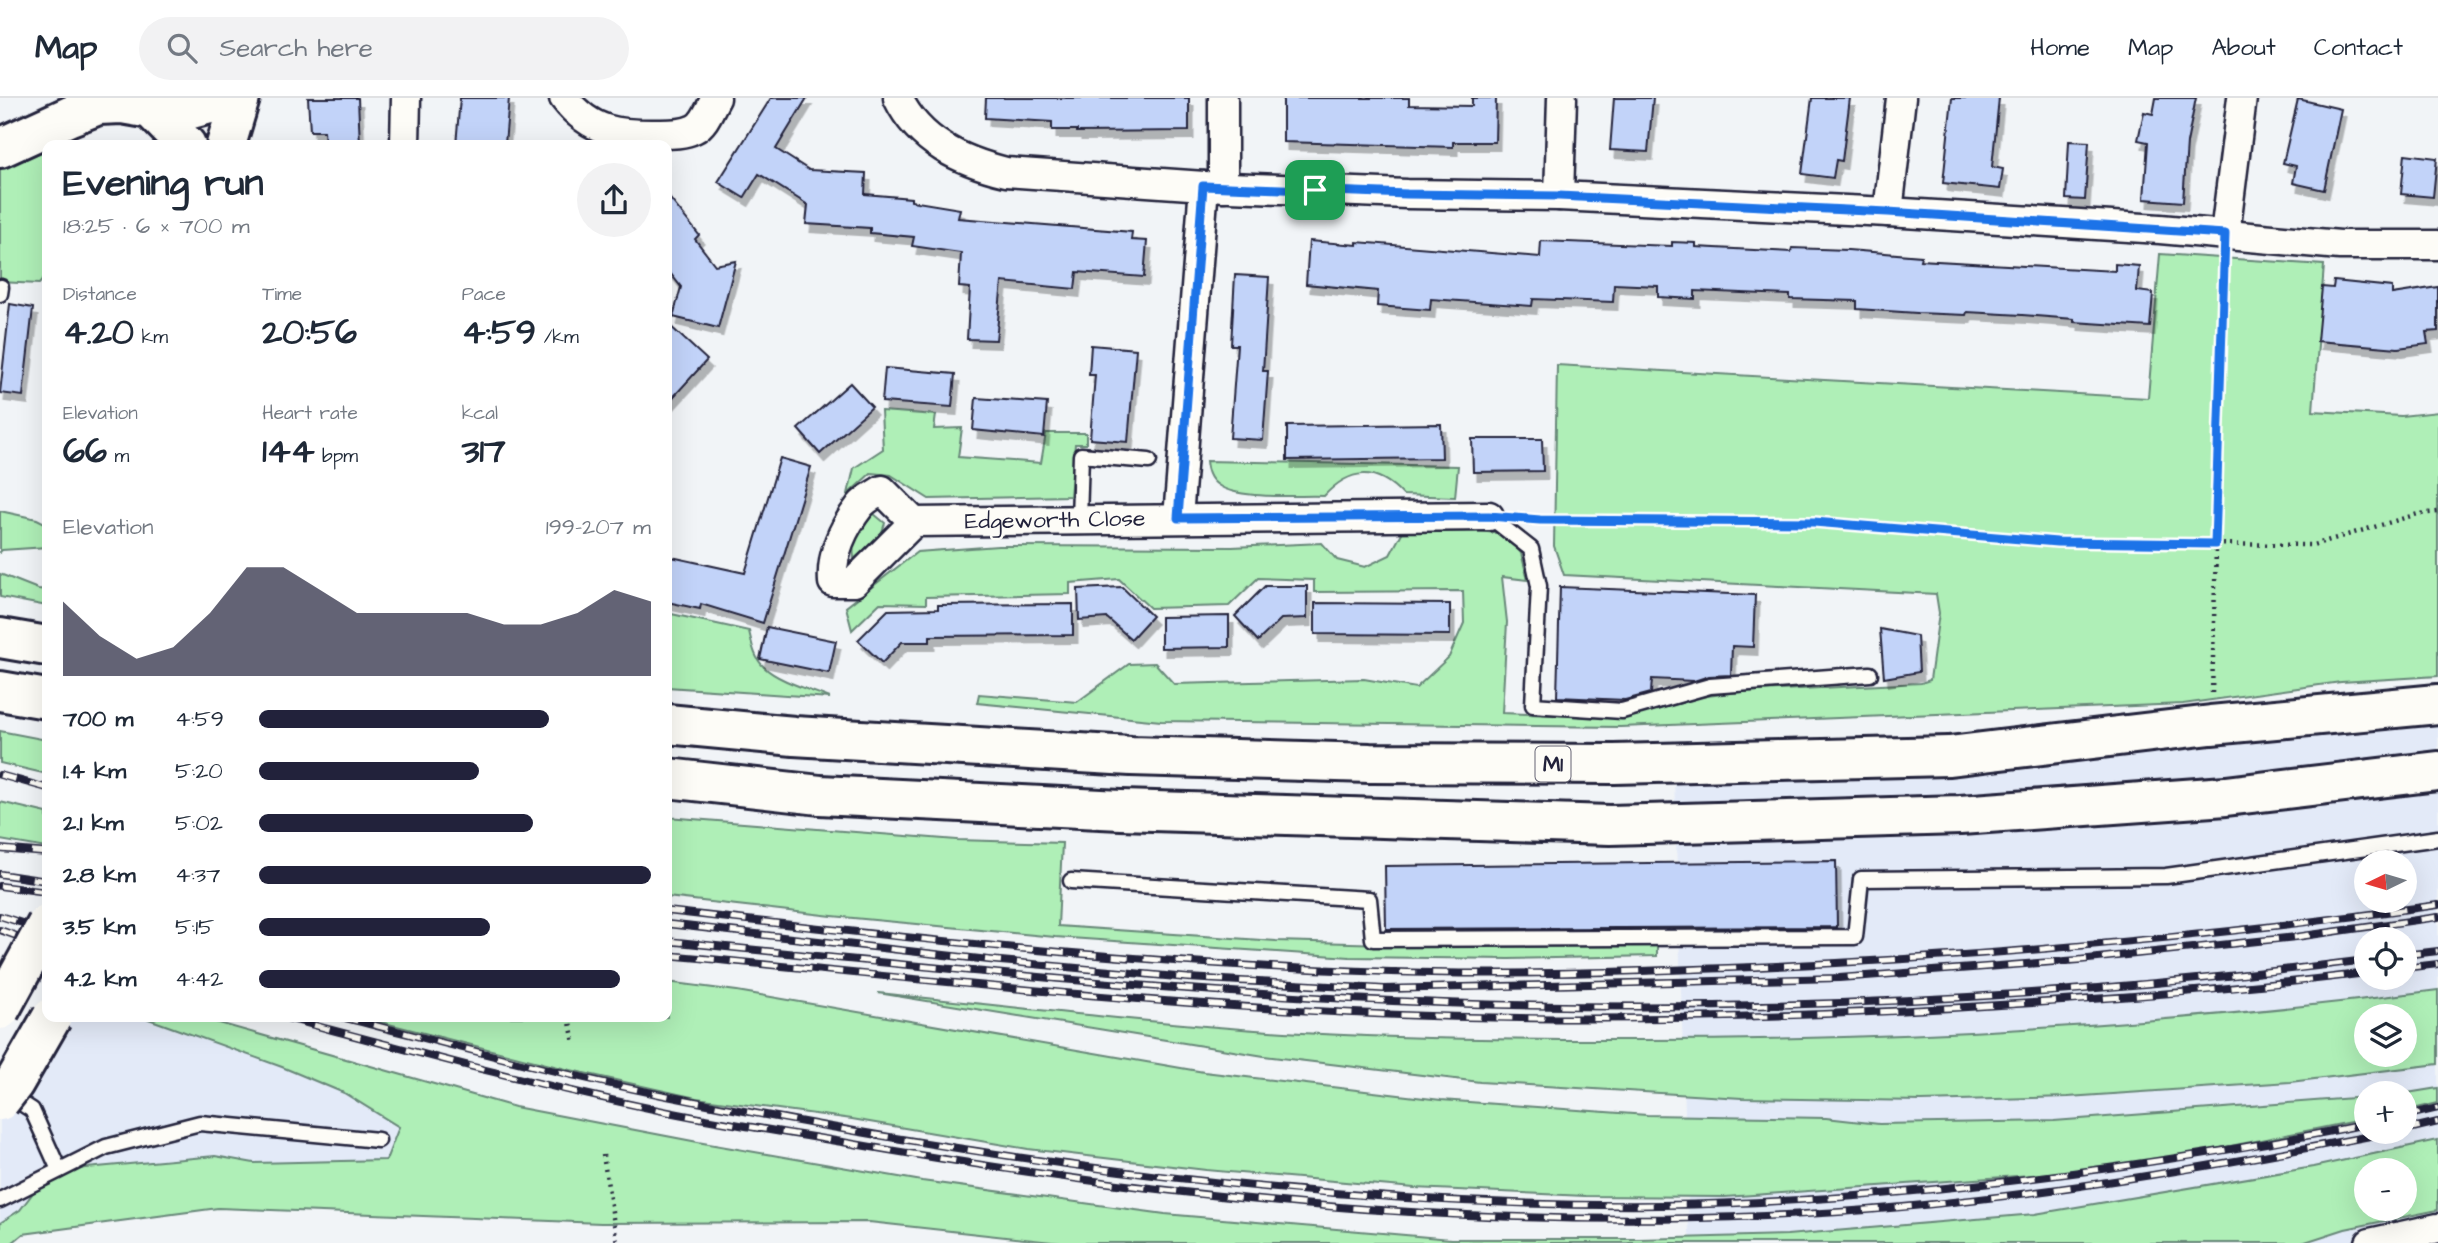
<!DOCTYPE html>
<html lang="en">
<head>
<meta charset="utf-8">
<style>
  :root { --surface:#fff; --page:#f2f2f3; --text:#1f2937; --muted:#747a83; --line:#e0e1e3; --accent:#22223b }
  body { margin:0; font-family:"Architects Daughter",sans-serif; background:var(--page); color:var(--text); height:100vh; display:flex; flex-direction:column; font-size:26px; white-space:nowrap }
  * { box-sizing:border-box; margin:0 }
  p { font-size:23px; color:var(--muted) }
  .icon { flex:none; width:38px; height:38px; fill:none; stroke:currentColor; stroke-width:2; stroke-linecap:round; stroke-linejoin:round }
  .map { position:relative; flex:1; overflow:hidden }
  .drawer { position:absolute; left:42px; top:42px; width:630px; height:882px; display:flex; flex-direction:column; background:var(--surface); border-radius:14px; box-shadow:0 7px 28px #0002 }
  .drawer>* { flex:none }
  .needle { width:46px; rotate:265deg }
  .tools { position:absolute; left:2354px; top:752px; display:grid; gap:14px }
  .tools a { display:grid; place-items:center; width:63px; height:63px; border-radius:50%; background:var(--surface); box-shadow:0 7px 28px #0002; font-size:35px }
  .pin { position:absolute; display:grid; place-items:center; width:60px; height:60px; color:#fff; margin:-30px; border-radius:14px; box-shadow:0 4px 10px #0006 }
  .round { display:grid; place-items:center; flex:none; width:74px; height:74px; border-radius:37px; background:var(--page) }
  .headline { display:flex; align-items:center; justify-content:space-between; height:119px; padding:0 21px }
  h1 { font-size:38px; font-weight:700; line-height:52px }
  .stats { display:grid; grid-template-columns:repeat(3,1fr); gap:10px; height:119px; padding:7px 21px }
  .stats div { display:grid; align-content:center }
  .stats b { font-size:35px; font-weight:700 }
  .stats small { font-size:19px; font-weight:400 }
  .stats p { font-size:19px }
  .chart { height:196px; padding:14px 21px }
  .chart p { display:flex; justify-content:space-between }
  .chart svg { width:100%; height:126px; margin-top:7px; fill:var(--accent); opacity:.7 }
  ul { padding:0 21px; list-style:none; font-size:23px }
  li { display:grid; grid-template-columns:112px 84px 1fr; align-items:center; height:52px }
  li i { height:18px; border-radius:9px; background:var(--accent) }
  header { display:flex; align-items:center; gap:42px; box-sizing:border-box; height:98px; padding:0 35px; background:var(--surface); border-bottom:2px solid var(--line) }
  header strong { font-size:33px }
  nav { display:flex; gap:38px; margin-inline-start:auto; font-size:24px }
  .search { width:490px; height:63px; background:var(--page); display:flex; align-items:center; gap:18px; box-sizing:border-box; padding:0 24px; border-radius:38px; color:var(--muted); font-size:26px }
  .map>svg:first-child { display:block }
</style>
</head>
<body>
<header>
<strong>Map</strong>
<div class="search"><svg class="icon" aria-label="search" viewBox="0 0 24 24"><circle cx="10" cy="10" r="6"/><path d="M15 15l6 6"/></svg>Search here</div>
<nav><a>Home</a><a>Map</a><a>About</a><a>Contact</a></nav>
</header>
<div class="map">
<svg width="2438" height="1145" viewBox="0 0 2438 1145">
  <defs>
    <filter id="shadow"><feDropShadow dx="4.5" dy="8" stdDeviation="0" flood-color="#0004"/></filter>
  </defs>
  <rect width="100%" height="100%" fill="#f1f4f7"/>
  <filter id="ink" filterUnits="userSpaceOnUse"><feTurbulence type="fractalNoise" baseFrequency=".0143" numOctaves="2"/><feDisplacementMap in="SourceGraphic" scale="14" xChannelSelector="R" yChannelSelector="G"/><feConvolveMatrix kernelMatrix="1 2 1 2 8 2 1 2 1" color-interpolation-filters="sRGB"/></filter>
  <g filter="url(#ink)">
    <!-- built -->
    <g fill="#e3eaf8" fill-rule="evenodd">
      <path d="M2438,605V1145H1692L1689,1136L1673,650L1891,651ZM2366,765H2404V803H2366ZM2366,842H2404V880H2366ZM2366,919H2404V957H2366ZM2366,996H2404V1034H2366ZM2366,1073H2404V1111H2366Z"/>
      <polygon points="69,919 164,919 489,1000 462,1062 0,1128 0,1022 32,980"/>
    </g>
    <!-- green -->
    <g fill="#afefb7" stroke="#688879" stroke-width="2" fill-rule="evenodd">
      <polygon points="47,49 47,177 39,186 0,184 0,65"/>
      <polygon points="2160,156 2324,167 2313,313 2401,318 2438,314 2438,578 2341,584 2183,606 1620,629 1161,623 977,605 979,596 1077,604 1129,566 1155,565 1174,586 1364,581 1416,590 1449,559 1464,525 1463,493 1314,494 1314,482 1258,480 1229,508 1150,510 1119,481 1070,485 1070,496 926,499 926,506 880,505 852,532 846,509 917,454 998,448 1232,449 1322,445 1337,462 1365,469 1390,457 1403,433 1479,433 1504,436 1521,455 1528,482 1502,479 1507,524 1502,615 1621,620 1690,600 1740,594 1921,585 1930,582 1939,515 1936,496 1564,477 1554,448 1557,267 2148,300"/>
      <polygon points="881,313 936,317 934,331 962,330 958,359 1041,365 1046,335 1086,335 1086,346 1075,346 1070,398 929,401 891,377 871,375 848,396 854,370 883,351"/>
      <path d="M1206,363L1458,368L1455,399L1403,397C1376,368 1350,370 1324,398C1297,397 1238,402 1218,387C1209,381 1207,372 1206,363Z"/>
      <polygon points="0,413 37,421 47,426 47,449 2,452 0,454"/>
      <path d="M874,416L885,425L881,437L854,461C851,440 860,431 874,416Z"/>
      <polygon points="0,476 38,491 47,492 47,508 0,499"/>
      <path d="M667,515L749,533C752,546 754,560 764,569C778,583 811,592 830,600L667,589Z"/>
      <polygon points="0,633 47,642 47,676 0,665"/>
      <polygon points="0,704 47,715 47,750 0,742"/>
      <polygon points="667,719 957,742 1062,745 1058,828 1276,843 1461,848 1657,848 1657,858 1509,861 1350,859 1055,839 832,818 667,799"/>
      <polygon points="667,884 737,893 1204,974 1441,1002 1647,1017 1826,1020 1879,1026 2054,1023 2366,999 2366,1021 2185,1057 2059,1075 1725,1099 1585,1098 1414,1090 1206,1072 1028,1051 852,1021 696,1000 566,971 361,919 667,919"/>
      <path d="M2438,892V966L2290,984L2068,999L1922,1003L1742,1000L1480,984L1264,958L878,895C1014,909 1149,925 1285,934C1395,941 1505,942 1615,942C1890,943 2166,928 2438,892ZM2366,919H2404V957H2366Z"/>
      <path d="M143,919H198L515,1009L703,1045L922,1083L1165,1116L1451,1141H1639L1787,1137L2035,1116L2313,1069L2438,1042V1112L2345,1131L2302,1145H1061L869,1124L601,1125L218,1110L23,1136L12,1145H0V1125L20,1112L42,1083L76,1071L215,1058L254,1065L386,1062L399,1029L344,995L282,969ZM2366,1073H2404V1111H2366Z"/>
      <polygon points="2438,990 2438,1005 2405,1013 2404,996 2401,996"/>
    </g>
    <!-- building -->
    <g fill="#c2d3f9" stroke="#22223b" stroke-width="2" filter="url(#shadow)">
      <polygon points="308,0 358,0 360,47 325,47 324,33 310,33"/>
      <polygon points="460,0 509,0 505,46 456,47"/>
      <polygon points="771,0 807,0 776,51 809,72 866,75 865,96 911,100 911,103 960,111 958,120 1132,134 1131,142 1147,143 1144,179 1077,174 1075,191 1002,184 996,242 967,241 970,190 959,189 961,155 912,148 914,139 870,135 870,130 806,126 808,107 759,76 744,100 718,84"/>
      <polygon points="986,0 1189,0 1189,33 1077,34 1077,32 1052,32 1052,24 985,20"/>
      <polygon points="1283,0 1409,0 1409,7 1472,8 1472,0 1496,0 1495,44 1453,44 1453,49 1283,44"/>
      <polygon points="1614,0 1653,0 1648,54 1610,52"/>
      <polygon points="1812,0 1850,0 1842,63 1836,62 1833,80 1802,76"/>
      <polygon points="1952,0 1999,0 1992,69 2003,71 2000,91 1943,85"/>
      <polygon points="2156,0 2196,0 2187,45 2183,104 2144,101 2148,44 2138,42 2144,14 2153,16"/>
      <polygon points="2298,1 2341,11 2324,92 2293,85 2296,68 2283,65"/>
      <polygon points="2069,43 2089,44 2085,102 2066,101"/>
      <polygon points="2405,56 2437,60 2433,99 2401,96"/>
      <polygon points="667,97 699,137 695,141 715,167 736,163 718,230 673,219 681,189 667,171"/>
      <polygon points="1309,143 1357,147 1357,144 1540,159 1541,143 1672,148 1672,144 1696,145 1696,149 1791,154 1792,150 1848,152 1921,158 1920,162 2115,173 2115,166 2139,168 2137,193 2153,195 2150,229 2074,224 2074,221 2022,217 1967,214 1966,217 1917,215 1857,211 1857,203 1790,201 1790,197 1695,193 1695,201 1658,199 1658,188 1614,186 1613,204 1533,201 1532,208 1431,201 1430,212 1377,208 1378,193 1306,186"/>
      <polygon points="1235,177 1269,179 1263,273 1268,273 1263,342 1230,340 1237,247 1231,247"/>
      <polygon points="2334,183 2392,189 2392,196 2438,189 2438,233 2426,234 2428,246 2398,250 2317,243 2322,189 2333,190"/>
      <polygon points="10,206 33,210 23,298 0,295"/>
      <polygon points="667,225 707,262 667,306"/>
      <polygon points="1091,247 1136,251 1128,344 1090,341 1095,277 1089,277"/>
      <polygon points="885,270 955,276 952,309 882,304"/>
      <polygon points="850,285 872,309 820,356 798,331"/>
      <polygon points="976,300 1047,305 1044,339 973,332"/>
      <polygon points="1441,326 1442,360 1287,362 1287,328"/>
      <polygon points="1472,341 1542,341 1543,373 1473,374"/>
      <polygon points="780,360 811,369 763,525 701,506 700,511 667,504 667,458 745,475"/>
      <polygon points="1265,488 1307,488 1307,520 1281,521 1258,543 1235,518"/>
      <polygon points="1122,489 1152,518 1131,541 1107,520 1079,522 1078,491"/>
      <polygon points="1560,489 1755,497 1753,549 1732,548 1731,577 1709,578 1694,583 1652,581 1651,595 1625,602 1557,599"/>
      <polygon points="1315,505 1450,506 1450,537 1315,536"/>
      <polygon points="1073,506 1073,537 930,538 930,544 902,544 882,565 858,542 888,512 938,511 938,507"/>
      <polygon points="1229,518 1229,549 1161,550 1161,519"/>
      <polygon points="767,529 836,543 829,575 760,561"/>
      <polygon points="1880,531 1917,538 1919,574 1884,580"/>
      <polygon points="1836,763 1837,829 1386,831 1385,768"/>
    </g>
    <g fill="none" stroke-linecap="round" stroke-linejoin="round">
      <!-- lane casing -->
      <g stroke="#22223b" stroke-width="19">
        <g id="lane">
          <polyline points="0,196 1,189"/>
          <polyline points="1489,418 1531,451 1539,488 1533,607 1622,613 1710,588 1870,576"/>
          <polyline points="1079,422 1081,357 1149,363"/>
          <polyline points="1071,783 1369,801 1373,841 1855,839 1861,781 2166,778 2438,740"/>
          <polyline points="7,996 32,1012 59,1072"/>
          <polyline points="0,1102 106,1049 200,1025 378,1042"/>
        </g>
      </g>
      <!-- street casing -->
      <g stroke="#22223b" stroke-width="33">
        <g id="street">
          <path d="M564,0C591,35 619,37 661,36C672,36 684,36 694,31C705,26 710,10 716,0"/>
          <path d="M898,0C919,44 961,63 1006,74L1204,88L1407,96L1559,98L1888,114L2160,131L2340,147H2438"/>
          <polyline points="1223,0 1223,89"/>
          <polyline points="405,47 406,0"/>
          <polyline points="1559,98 1562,0"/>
          <polyline points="1888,114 1901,0"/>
          <polyline points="2225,136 2242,0"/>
          <polyline points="1178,420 1204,88"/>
          <path d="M914,424L854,484H833C831,457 843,430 860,408C865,401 875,397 882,392L914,424L1489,418"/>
          <polyline points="2370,1145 2438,1130"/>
        </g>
      </g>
      <!-- primary casing -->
      <g stroke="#22223b" stroke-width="44">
        <polyline id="primary" points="0,50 70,18 98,7 122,6 151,11 186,47"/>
      </g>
      <!-- highway casing -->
      <g stroke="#22223b" stroke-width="44">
        <g id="highway">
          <polyline points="151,11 188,12 214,5"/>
          <polyline points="226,47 240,0"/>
          <polyline points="0,540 47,548"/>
          <polyline points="0,593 47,601"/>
          <polyline points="667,626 794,638 1131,658 1370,665 1614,666 1949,658 2211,627 2438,606"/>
          <polyline points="667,680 820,697 1121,712 1610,727 1960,717 2226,698 2438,673"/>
        </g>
      </g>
      <!-- path -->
      <g stroke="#22223b" stroke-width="4.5" stroke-dasharray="2 5" stroke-linecap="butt">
        <polyline points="1524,421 1814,424 2057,445 2313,447 2418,416 2438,414"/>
        <polyline points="2212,595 2224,162"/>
        <polyline points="569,919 574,945"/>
        <polyline points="603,1057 617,1145"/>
      </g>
      <!-- lane -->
      <use href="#lane" stroke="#fdfcf7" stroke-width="14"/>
      <!-- street -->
      <use href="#street" stroke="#fdfcf7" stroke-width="28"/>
      <!-- primary -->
      <use href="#primary" stroke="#fdfcf7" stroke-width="38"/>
      <!-- highway -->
      <use href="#highway" stroke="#fdfcf7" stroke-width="38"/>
      <!-- rail casing -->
      <g stroke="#22223b" stroke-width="8">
        <g id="rail">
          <polyline points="0,677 47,690"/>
          <polyline points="0,751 47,755"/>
          <polyline points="0,776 47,783"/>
          <polyline points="0,788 47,794"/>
          <path d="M667,813C921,842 1176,870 1432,875C1539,877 1647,873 1754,869C1983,859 2211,839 2438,807"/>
          <polyline points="0,818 47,833"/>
          <polyline points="667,826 989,862 1188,880 1384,891 1839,880 2079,862 2296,839 2438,819"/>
          <polyline points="0,832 47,849"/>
          <path d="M667,843C925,869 1184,896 1443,905C1751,916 2061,901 2366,862"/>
          <path d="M667,857C903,879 1138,906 1375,916C1589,925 1803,920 2016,906C2133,899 2250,890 2366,875"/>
          <polyline points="2404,857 2438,853"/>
          <polyline points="2404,870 2438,866"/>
          <path d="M283,919C408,952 532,986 658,1012C721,1025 785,1034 848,1045C1151,1098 1457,1131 1765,1118C1976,1110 2185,1074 2391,1034"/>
          <path d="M342,919C448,946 554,975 662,997C990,1063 1326,1110 1662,1107C1817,1105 1970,1090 2123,1068C2204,1056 2286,1043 2366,1026"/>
          <polyline points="2404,1018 2438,1010"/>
          <polyline points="2404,1032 2438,1024"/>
        </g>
      </g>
      <!-- rail -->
      <use href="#rail" stroke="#fdfcf7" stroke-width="5" stroke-dasharray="16" stroke-linecap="butt"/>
      <!-- primary-bridge casing -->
      <g stroke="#22223b" stroke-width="44" stroke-linecap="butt">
        <g id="primary-bridge">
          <polyline points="0,912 47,826"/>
          <polyline points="0,1003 14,985 52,919"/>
        </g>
      </g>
      <!-- primary-bridge -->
      <use href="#primary-bridge" stroke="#fdfcf7" stroke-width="38"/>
    </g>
  </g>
  <g fill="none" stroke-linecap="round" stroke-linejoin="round" filter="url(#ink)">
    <!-- route casing -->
    <g stroke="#fff" stroke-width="14">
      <polygon id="route" points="1203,88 1407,96 1559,98 1888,114 2225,136 2215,446 2057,444 1814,424 1540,422 1489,418 1178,420"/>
    </g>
    <!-- route -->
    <use href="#route" stroke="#1a73e8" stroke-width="9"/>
  </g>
  <g text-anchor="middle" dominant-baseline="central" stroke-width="5" stroke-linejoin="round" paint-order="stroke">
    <!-- shield labels -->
    <rect fill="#fdfcf7" stroke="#646373" stroke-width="2" x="1535.5" y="648.5" width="35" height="35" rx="5"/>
    <g font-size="21" font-weight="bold" fill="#22223b">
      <text x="1553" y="666">M1</text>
    </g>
    <!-- street labels -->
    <g font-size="23" fill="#22223b" stroke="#fdfcf7">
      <text transform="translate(1055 422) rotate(-1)">Edgeworth Close</text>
    </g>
  </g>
</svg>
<div class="tools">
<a><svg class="needle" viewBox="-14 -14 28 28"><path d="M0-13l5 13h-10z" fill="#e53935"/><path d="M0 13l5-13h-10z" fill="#747a83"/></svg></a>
<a><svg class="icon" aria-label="locate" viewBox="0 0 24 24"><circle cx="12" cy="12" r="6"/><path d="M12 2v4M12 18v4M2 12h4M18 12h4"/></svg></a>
<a><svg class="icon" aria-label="layers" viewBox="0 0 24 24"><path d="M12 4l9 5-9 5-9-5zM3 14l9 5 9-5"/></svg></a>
<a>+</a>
<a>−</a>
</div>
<div class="pin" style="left:1315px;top:92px;background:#1e9e55"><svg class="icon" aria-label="arrive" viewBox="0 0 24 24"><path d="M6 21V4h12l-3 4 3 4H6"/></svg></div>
<section class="drawer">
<div class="headline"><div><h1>Evening run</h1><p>18:25 · 6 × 700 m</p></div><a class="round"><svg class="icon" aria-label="share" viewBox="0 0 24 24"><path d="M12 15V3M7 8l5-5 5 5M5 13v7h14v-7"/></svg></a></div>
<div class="stats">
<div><p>Distance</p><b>4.20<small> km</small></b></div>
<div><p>Time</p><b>20:56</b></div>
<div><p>Pace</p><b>4:59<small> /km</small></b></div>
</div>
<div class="stats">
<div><p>Elevation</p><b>66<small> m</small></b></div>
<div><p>Heart rate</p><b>144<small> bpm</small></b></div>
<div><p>kcal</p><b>317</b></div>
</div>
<div class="chart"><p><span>Elevation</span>199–207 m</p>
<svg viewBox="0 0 160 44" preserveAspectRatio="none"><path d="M0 44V18L10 30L20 38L30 34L40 22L50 6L60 6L70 14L80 22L90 22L100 22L110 22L120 26L130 26L140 22L150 14L160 18V44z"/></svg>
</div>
<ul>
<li><b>700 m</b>4:59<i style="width:74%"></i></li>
<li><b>1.4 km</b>5:20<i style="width:56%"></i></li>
<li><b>2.1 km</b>5:02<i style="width:70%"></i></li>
<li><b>2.8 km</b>4:37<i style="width:100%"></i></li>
<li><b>3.5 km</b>5:15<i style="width:59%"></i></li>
<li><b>4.2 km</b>4:42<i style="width:92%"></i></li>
</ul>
</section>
</div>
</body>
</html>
